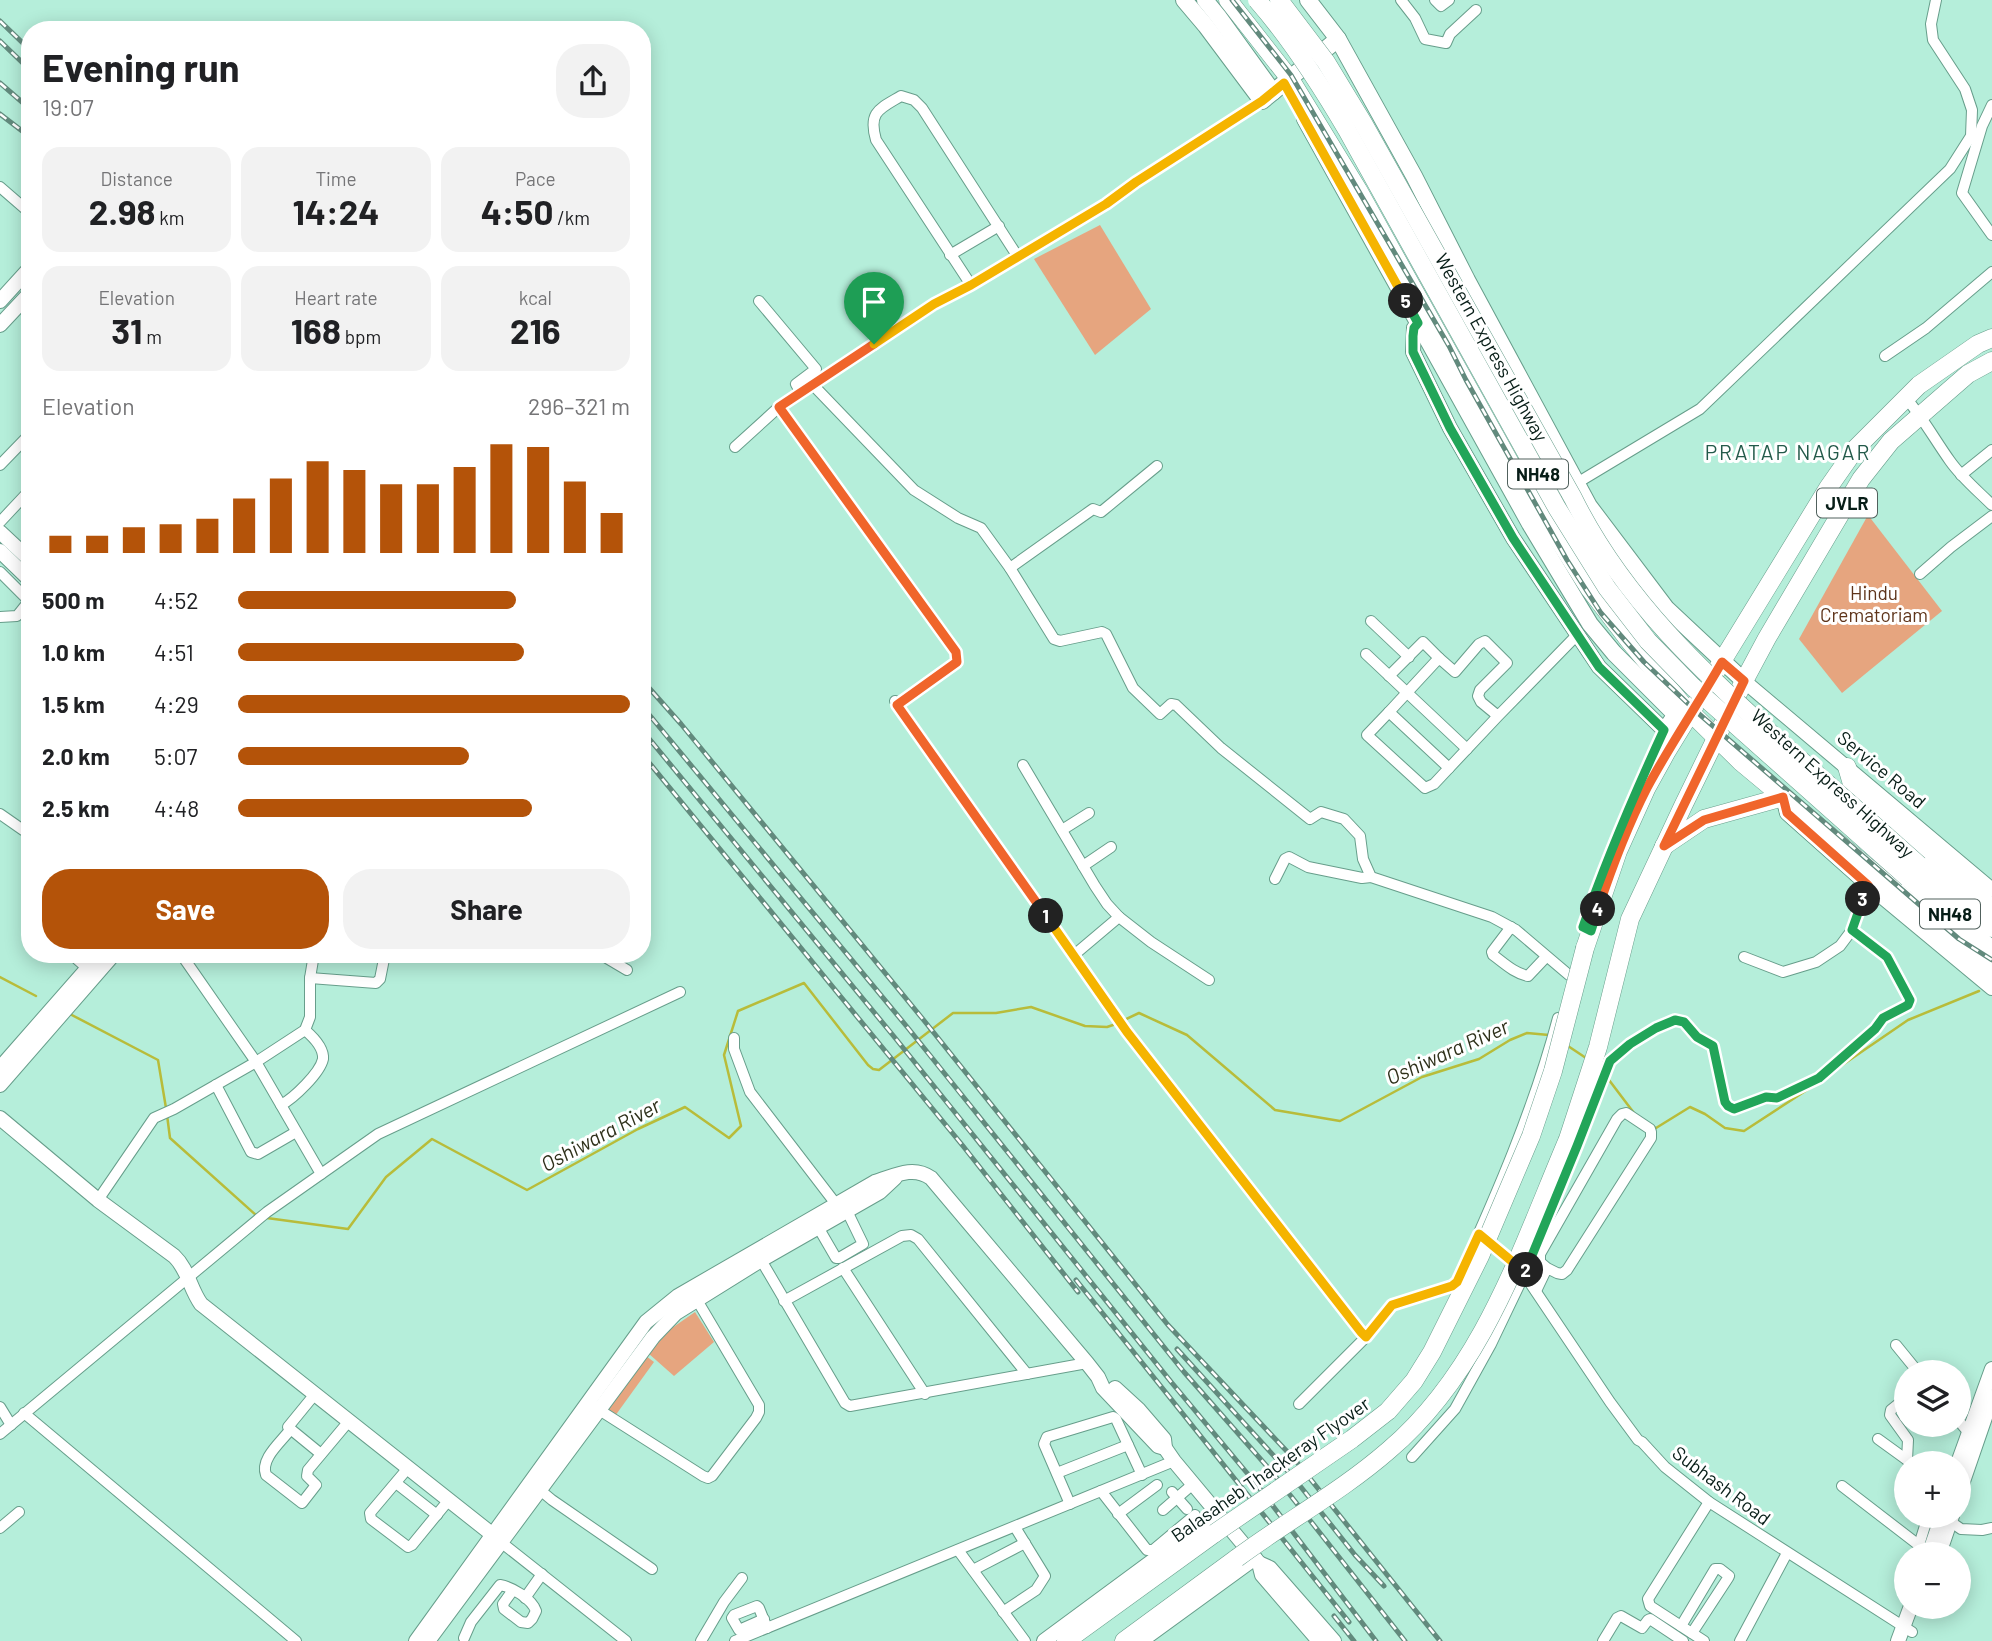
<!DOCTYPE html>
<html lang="en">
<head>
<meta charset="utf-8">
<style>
  :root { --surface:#fff; --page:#f2f2f2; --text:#202124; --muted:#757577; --accent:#b45309 }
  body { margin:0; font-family:Barlow,sans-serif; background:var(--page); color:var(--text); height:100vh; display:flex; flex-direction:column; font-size:26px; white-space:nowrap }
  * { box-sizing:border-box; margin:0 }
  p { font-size:23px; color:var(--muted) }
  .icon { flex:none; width:38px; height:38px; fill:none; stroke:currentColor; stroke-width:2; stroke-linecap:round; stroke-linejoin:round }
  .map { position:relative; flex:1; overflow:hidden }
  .sheet { position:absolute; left:21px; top:21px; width:630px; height:942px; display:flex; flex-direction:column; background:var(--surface); border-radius:28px; box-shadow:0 4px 18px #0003 }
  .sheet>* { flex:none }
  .tools { position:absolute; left:1894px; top:1360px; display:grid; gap:14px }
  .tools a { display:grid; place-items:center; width:77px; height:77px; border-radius:50%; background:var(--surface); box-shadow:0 4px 18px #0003; font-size:35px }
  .pin { position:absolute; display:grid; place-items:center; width:60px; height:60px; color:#fff; margin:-72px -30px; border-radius:50% 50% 50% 0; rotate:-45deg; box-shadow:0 0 7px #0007 }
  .pin .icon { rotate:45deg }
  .km { position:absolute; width:35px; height:35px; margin:-18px; border-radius:50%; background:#222; color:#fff; font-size:19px; line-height:35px; text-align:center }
  .round { display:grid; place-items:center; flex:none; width:74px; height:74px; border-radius:28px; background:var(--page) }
  .headline { display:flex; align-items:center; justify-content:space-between; height:119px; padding:0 21px }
  h1 { font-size:38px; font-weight:700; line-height:52px }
  .stats { display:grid; grid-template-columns:repeat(3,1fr); gap:10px; height:119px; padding:7px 21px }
  .stats div { display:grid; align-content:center; border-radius:18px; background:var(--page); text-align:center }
  .stats b { font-size:35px; font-weight:700 }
  .stats small { font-size:19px; font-weight:400 }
  .stats p { font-size:19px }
  .chart { height:196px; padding:14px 21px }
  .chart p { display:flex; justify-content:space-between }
  .chart svg { width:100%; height:126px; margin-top:7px; stroke:var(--accent); stroke-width:6 }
  .primary-button { display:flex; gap:14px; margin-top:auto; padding:14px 21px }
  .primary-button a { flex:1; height:80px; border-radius:28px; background:var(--accent); color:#fff; font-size:28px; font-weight:700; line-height:80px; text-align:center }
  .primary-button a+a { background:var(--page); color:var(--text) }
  ul { padding:0 21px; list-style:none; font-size:23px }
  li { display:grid; grid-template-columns:112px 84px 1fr; align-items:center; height:52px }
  li i { height:18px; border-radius:9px; background:var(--accent) }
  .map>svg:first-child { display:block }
</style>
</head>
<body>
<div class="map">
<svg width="1992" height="1641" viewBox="0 0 1992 1641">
  <rect width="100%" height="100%" fill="#b5eeda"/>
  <!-- green -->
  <g fill="#e6a57f">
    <polygon points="1100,225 1151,309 1095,355 1034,259"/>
    <polygon points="1868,515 1942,611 1842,693 1799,639"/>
    <polygon points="695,1312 714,1342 674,1376 648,1353 672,1328"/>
    <polygon points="638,1350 654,1362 615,1416 599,1404"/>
  </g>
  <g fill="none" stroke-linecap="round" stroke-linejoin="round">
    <!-- stream -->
    <g stroke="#b8bc3a" stroke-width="2.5">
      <polyline points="0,977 36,996"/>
      <polyline points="68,1013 158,1060 166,1108"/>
      <polyline points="1122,1021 1139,1013 1187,1035 1275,1110 1340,1121 1422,1077 1479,1059 1510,1040 1527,1033 1549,1035"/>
      <polyline points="1568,1046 1586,1058"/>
      <polyline points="1835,1070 1908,1020 1979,991"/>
      <polyline points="1609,1080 1634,1113"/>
      <polyline points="167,1115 170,1138 257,1216"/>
      <polyline points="1653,1127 1656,1128 1690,1107 1705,1114 1725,1128 1744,1131 1810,1088"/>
      <polyline points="267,1218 348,1229 386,1177 432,1139 527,1190 638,1129 685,1107 729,1138 741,1126 724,1055 738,1011 804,983 868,1065 873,1069 879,1070 953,1013 996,1013 1031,1007 1085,1026 1107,1027 1116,1024"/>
    </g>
    <!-- minor casing -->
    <g stroke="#679e8b" stroke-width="12">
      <g id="minor">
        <polyline points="1401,0 1415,18 1425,39 1446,43 1450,34 1476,10"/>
        <polyline points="1435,0 1441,6 1449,0"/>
        <polyline points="1992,105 1982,126 1962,193 1992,235"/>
        <polyline points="0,187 30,213"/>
        <polyline points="950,255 999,226"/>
        <path d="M971,285L876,140C868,112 879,109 901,96L914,100L922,108L1018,257"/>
        <polyline points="759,301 816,369 796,384 801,393"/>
        <polyline points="1885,356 1926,328 1992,272"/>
        <polyline points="813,385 914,490 958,518 981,528 1010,568 1054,639 1060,641 1102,632 1106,634 1133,688 1160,714 1171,704 1176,705 1221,748 1310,819 1321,812 1344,819 1360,836 1363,859 1371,877 1492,917 1516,930 1569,975"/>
        <path d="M1906,398C1923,418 1935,440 1950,461C1962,478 1978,491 1992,505"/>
        <polyline points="779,407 956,652 957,662 897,705"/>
        <polyline points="735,447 779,407 905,323 935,304 971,285 1106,204 1136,182 1262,101"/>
        <polyline points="0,465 30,434"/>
        <polyline points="1961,475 1992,450"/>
        <polyline points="1546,498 1577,483 1700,409 1950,169 1971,136 1972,110 1965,89 1933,40 1931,24 1936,0"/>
        <polyline points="0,522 30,490"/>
        <polyline points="1010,568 1093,509 1101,512 1157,466"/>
        <polyline points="0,572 29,601 17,616 0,617"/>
        <polyline points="1920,574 1951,547 1992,516"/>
        <polyline points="1371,621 1409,657"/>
        <polyline points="1366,654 1467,749"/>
        <polyline points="1389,676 1423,642 1439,658"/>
        <path d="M895,701L1127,1032L1361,1332L1366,1337L1392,1305L1452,1286L1457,1282C1496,1196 1534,1109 1558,1018"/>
        <polyline points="1389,712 1367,735 1425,788 1434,784 1449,768"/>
        <polyline points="1498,716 1481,702 1478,696 1480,690 1507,663 1485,641 1479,644 1455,672 1439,658 1389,712 1449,768 1498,716 1577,635"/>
        <polyline points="1023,765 1095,886 1107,904 1119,917"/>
        <polyline points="1636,791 1664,730"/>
        <polyline points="0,814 23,830 30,832"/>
        <polyline points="1062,830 1089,813"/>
        <polyline points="1083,866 1111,847"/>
        <polyline points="1275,879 1285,859 1289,857 1308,867 1362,878 1371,877"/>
        <polyline points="30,893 28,899 30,902"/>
        <path d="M1511,927L1492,952L1493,955C1504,963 1514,973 1528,976L1546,957"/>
        <polyline points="71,954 87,968"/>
        <polyline points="181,954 256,1062 321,1174"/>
        <polyline points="600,954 627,970"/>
        <polyline points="1074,955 1119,917 1151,942 1209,980"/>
        <polyline points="1744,957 1783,972 1816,962 1840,946 1852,930 1868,885"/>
        <polyline points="310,978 376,983 380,979 385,954"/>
        <polyline points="734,1038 734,1049 750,1092 839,1208"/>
        <polyline points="216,1085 251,1152 258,1154 296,1132"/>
        <path d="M281,1105C294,1098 320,1073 323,1059C324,1048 312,1036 305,1030"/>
        <polyline points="98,1200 154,1118 174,1109 256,1062 305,1030 310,1017 310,978 314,954"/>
        <polyline points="818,1227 836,1258 839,1258 863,1244 847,1211"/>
        <polyline points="1483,1238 1520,1268 1610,1402 1638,1440 1642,1442 1665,1467 1709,1502 1912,1632"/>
        <polyline points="761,1260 845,1403 850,1406 1087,1363"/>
        <polyline points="843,1268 925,1394"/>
        <polyline points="1536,1291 1547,1268 1540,1262 1540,1254 1617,1119 1622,1114 1626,1113 1650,1129 1651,1132 1651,1138 1567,1270 1562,1274 1557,1273 1547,1268"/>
        <polyline points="784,1301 902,1236 911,1235 918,1239 1027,1374"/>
        <polyline points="1896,1345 1918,1372"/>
        <polyline points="315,1394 288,1427 321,1454"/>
        <polyline points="1906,1398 1891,1410 1890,1415 1908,1440 1907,1460 1912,1463"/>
        <polyline points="1299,1404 1366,1337"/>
        <polyline points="593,1406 703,1476 708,1478 712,1476 756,1418 759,1412 759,1405 694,1295"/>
        <polyline points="0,1407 11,1425"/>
        <polyline points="24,1413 296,1641"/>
        <polyline points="1958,1420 1969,1433"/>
        <path d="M290,1430C280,1443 260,1459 266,1475L302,1503L316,1485L307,1476L308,1470L349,1421"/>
        <polyline points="0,1434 267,1212 378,1134 680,992"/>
        <polyline points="1878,1439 1907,1460"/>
        <polyline points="1412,1457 1455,1409 1491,1344 1524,1275 1577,1146 1610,1061 1630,1044 1656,1028 1675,1020 1684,1022 1697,1037 1713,1046 1725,1102 1728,1106 1734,1109 1766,1097 1777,1098 1819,1078 1875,1029 1883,1018 1908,1005 1910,1000 1887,957 1852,930"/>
        <polyline points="408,1468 370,1513 371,1519 408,1547 412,1545 448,1501"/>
        <polyline points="1057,1473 1128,1445"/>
        <polyline points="396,1483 437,1515"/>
        <polyline points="534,1485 552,1500 652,1569"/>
        <polyline points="1842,1486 1929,1553"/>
        <polyline points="1101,1491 1147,1550 1153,1550 1195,1515"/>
        <polyline points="1172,1492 1187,1509"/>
        <polyline points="1070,1504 1044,1444 1047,1437 1113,1417 1116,1419 1142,1475"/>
        <polyline points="1163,1510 1193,1484"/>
        <polyline points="1118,1514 1157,1485"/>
        <polyline points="1933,1516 1951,1522 1961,1529 1982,1530 1992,1528"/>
        <polyline points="0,1528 19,1512"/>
        <polyline points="502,1543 626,1641"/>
        <polyline points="1919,1545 1928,1516"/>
        <polyline points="958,1550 1025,1641"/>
        <polyline points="973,1570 1025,1543"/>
        <polyline points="525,1598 542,1574"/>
        <polyline points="1003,1612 1036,1590 1045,1576 1015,1527"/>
        <polyline points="764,1619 739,1630 732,1618 734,1615 757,1606 759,1608 767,1628"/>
        <polyline points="1681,1626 1715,1569 1720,1569 1729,1576 1728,1578 1692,1633"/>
        <path d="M464,1638L471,1622L500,1585C512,1587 532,1599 536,1611L532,1619L528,1623L521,1622L504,1609L503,1604L513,1590"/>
        <polyline points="701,1641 724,1602 742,1578"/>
        <polyline points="735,1641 1174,1461"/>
        <polyline points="1603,1641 1617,1618 1621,1616 1642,1628 1648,1620 1650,1619 1683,1641"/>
        <polyline points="1704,1641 1650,1606 1648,1599 1709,1502"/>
        <polyline points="1740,1641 1787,1553"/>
      </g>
    </g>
    <!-- tertiary casing -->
    <g stroke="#679e8b" stroke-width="16">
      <g id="tertiary">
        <polyline points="0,301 30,268"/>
        <polyline points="1424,319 1414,328 1413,352 1450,428 1513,538 1599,667 1664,730 1681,705"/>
        <polyline points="0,325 30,293"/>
        <polyline points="0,532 30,560"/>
        <polyline points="0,551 30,580"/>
        <polyline points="1744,681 1992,890"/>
        <polyline points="1783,797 1787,813 1868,885 1992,988"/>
        <polyline points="0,1068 100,954"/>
        <polyline points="0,1085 114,954"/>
        <path d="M0,1118L98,1200L174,1256C188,1269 190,1289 201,1304L498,1539"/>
        <polyline points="1115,1388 1139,1410 1164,1439 1165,1448 1174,1461 1259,1563 1262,1575 1319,1641"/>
        <polyline points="1958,1463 1992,1369"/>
        <polyline points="1958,1496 1992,1397"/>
        <polyline points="1929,1554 1942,1516"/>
        <polyline points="1939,1554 1952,1516"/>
        <polyline points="1259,1563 1270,1568 1334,1641"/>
        <path d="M416,1641L646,1322L678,1296L875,1182C894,1176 913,1165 931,1178L1087,1363L1098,1377L1103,1388L1158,1446L1165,1448"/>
        <polyline points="428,1641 653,1337 676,1313 761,1260 880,1192 895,1178"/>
        <polyline points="1044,1641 1216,1514"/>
        <polyline points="1141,1641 1255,1558"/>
        <polyline points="1898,1641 1911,1606"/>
      </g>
    </g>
    <!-- secondary casing -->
    <g stroke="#679e8b" stroke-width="18">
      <g id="secondary">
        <polyline points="1184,0 1206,26 1262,101 1338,39"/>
        <polyline points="1205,0 1218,16 1273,92"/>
        <polyline points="1308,0 1338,39 1414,176 1467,280 1589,506 1666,608 1744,681"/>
        <polyline points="1305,119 1530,524 1590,624 1614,653 1675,714"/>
      </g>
    </g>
    <!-- primary casing -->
    <g stroke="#679e8b" stroke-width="19">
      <g id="primary">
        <polyline points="1664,846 1704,819 1783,797"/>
        <polyline points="1585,948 1618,851 1646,789 1667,751 1828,488 1856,448 1919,385 1978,344 1992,338"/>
        <polyline points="1568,1139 1598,1047 1630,919 1683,806 1744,681 1767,638 1861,479 1891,441 1968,374 1992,361"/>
        <polyline points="1066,1641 1215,1533"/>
        <polyline points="1124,1641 1237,1558"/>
      </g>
    </g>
    <!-- trunk casing -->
    <g stroke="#679e8b" stroke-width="19">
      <g id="trunk">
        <polyline points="1228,0 1290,79 1358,190 1510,463 1589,588 1631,643 1682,704 1741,762 1992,971"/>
        <polyline points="1847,767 1852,784 1992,909"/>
        <polyline points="1919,865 1992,928"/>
        <polyline points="1908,878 1992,950"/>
      </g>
    </g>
    <!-- minor -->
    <use href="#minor" stroke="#fff" stroke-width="10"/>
    <!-- tertiary -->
    <use href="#tertiary" stroke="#fff" stroke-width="14"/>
    <!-- secondary -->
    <use href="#secondary" stroke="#fff" stroke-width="16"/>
    <!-- primary -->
    <use href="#primary" stroke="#fff" stroke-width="18"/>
    <!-- trunk -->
    <use href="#trunk" stroke="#fff" stroke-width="18"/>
    <!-- rail casing -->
    <g stroke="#628a7d" stroke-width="5">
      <g id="rail">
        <polyline points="1232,0 1291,75 1449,346 1466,380 1567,560 1601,613 1644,662 1698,713 1959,939 1992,960"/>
        <polyline points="0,21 30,50"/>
        <polyline points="0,41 30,70"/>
        <polyline points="0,83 30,109"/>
        <polyline points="0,114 30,137"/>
        <polyline points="642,680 681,724 922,1018 1168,1325 1296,1461 1440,1641"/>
        <polyline points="642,706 908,1028 1184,1372 1272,1472 1405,1641"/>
        <polyline points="642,730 896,1039 1172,1383 1257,1485 1376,1641"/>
        <polyline points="642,754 963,1146 1078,1292"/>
        <polyline points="1076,1280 1349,1622"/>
        <polyline points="1177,1349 1293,1477 1355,1555 1384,1586"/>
        <polyline points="1334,1616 1354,1641"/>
      </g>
    </g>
    <!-- rail -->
    <use href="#rail" stroke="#fff" stroke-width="2.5" stroke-dasharray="8" stroke-linecap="butt"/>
    <!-- primary-bridge casing -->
    <g stroke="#679e8b" stroke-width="19" stroke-linecap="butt">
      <g id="primary-bridge">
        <polyline points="1215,1533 1352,1439 1388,1411 1414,1381 1432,1352 1480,1256 1531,1136 1553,1071 1585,948"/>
        <path d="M1237,1558C1287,1521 1342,1491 1389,1450C1483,1370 1521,1249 1568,1139"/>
      </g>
    </g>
    <!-- trunk-bridge casing -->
    <g stroke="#679e8b" stroke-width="19" stroke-linecap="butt">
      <g id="trunk-bridge">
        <path d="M1257,0C1292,40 1320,84 1347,130L1557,508L1607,588L1648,641L1693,687L1908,878"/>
        <path d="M1279,0L1326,62L1363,123L1573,498C1623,599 1703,673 1787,748C1831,787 1875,826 1919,865"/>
      </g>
    </g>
    <!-- primary-bridge -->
    <use href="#primary-bridge" stroke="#fff" stroke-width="18"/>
    <!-- trunk-bridge -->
    <use href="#trunk-bridge" stroke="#fff" stroke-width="18"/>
  </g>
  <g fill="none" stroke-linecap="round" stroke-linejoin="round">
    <!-- split-1 casing -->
    <g stroke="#fff" stroke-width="14">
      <polyline id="split-1" points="874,344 779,407 956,652 957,662 897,705 1046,916"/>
    </g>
    <!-- split-2 casing -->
    <g stroke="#fff" stroke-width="14">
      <polyline id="split-2" points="1046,916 1127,1032 1361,1332 1366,1337 1392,1305 1452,1286 1457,1282 1479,1234 1520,1268 1524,1275 1526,1270"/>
    </g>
    <!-- split-3 casing -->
    <g stroke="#fff" stroke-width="14">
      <polyline id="split-3" points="1526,1270 1577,1146 1610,1061 1630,1044 1656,1028 1675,1020 1684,1022 1697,1037 1713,1046 1725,1102 1728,1106 1734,1109 1766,1097 1777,1098 1819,1078 1875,1029 1883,1018 1908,1005 1910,1000 1887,957 1852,930 1863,899"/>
    </g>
    <!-- split-4 casing -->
    <g stroke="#fff" stroke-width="14">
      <path id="split-4" d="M1598,909C1612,867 1627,827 1647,788C1670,745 1698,704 1722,662L1744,681L1664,846L1704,820L1783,797L1787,813L1868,885L1863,899"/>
    </g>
    <!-- split-5 casing -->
    <g stroke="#fff" stroke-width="14">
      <path id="split-5" d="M1406,301L1418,323L1414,328L1413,336V352L1450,428L1513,538L1599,667L1664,730C1634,795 1606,860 1583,927L1591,931L1598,909"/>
    </g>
    <!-- split-6 casing -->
    <g stroke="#fff" stroke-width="14">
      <polyline id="split-6" points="874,344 934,304 971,285 1106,204 1136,182 1262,101 1284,83 1406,301"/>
    </g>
    <!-- split-1 -->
    <use href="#split-1" stroke="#f0652b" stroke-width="9"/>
    <!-- split-2 -->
    <use href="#split-2" stroke="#f5b400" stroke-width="9"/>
    <!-- split-3 -->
    <use href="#split-3" stroke="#22a559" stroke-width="9"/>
    <!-- split-4 -->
    <use href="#split-4" stroke="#f0652b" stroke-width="9"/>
    <!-- split-5 -->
    <use href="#split-5" stroke="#22a559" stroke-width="9"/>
    <!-- split-6 -->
    <use href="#split-6" stroke="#f5b400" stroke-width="9"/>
  </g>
  <g text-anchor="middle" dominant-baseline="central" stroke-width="6" stroke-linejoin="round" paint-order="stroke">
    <!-- shield labels -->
    <g fill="#fff" stroke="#51615d" stroke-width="2">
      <rect x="1508" y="459.5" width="60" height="29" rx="5"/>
      <rect x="1817" y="488.5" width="60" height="29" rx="5"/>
      <rect x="1920" y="899.5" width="60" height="29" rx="5"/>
    </g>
    <g font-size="18" font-weight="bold" fill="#071d17">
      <text x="1538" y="474">NH48</text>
      <text x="1847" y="503">JVLR</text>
      <text x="1950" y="914">NH48</text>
    </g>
    <!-- street labels -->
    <g font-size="19" fill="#071d17" stroke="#fff">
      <text transform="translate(1492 347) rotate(61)">Western Express Highway</text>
      <text transform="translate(1882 769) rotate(40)">Service Road</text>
      <text transform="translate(1833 783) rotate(42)">Western Express Highway</text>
      <text transform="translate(1270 1469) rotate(-35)">Balasaheb Thackeray Flyover</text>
      <text transform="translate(1722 1485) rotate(37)">Subhash Road</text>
    </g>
    <!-- park labels -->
    <g font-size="19" fill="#5e341a" stroke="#fff">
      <text x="1874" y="592">Hindu<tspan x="1874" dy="22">Crematoriam</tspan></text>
    </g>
    <!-- neighbourhood labels -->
    <g font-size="21" letter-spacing="2" fill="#235a4a" stroke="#fff">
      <text x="1788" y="451">PRATAP NAGAR</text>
    </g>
    <!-- water labels -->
    <g font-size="21" font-style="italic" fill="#2f311b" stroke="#fff">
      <text transform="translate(1447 1051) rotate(-24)">Oshiwara River</text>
      <text transform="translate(600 1134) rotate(-28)">Oshiwara River</text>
    </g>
  </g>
</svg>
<div class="tools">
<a><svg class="icon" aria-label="layers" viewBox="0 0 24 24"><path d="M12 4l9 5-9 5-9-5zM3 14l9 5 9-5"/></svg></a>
<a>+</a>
<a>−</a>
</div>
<div class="pin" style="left:874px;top:344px;background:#1e9e55"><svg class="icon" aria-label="arrive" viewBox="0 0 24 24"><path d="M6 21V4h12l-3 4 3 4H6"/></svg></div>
<b class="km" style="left:1046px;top:916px">1</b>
<b class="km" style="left:1526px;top:1270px">2</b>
<b class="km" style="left:1863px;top:899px">3</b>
<b class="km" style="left:1598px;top:909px">4</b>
<b class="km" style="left:1406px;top:301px">5</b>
<section class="sheet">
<div class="headline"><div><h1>Evening run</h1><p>19:07</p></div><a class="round"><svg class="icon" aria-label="share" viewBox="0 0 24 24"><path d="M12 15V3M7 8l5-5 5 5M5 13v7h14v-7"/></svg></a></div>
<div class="stats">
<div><p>Distance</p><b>2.98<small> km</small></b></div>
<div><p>Time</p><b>14:24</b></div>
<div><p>Pace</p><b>4:50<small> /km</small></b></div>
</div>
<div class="stats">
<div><p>Elevation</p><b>31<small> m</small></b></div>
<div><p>Heart rate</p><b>168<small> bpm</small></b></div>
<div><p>kcal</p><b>216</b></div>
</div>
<div class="chart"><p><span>Elevation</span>296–321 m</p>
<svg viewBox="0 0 160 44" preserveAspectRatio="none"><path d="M5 44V38M15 44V38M25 44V35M35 44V34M45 44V32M55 44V25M65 44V18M75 44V12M85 44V15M95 44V20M105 44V20M115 44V14M125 44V6M135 44V7M145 44V19M155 44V30"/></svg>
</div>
<ul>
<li><b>500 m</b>4:52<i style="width:71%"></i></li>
<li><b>1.0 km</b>4:51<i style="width:73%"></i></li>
<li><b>1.5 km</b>4:29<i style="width:100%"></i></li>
<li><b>2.0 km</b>5:07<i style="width:59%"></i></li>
<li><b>2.5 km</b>4:48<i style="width:75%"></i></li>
</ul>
<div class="primary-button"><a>Save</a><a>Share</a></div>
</section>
</div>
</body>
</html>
